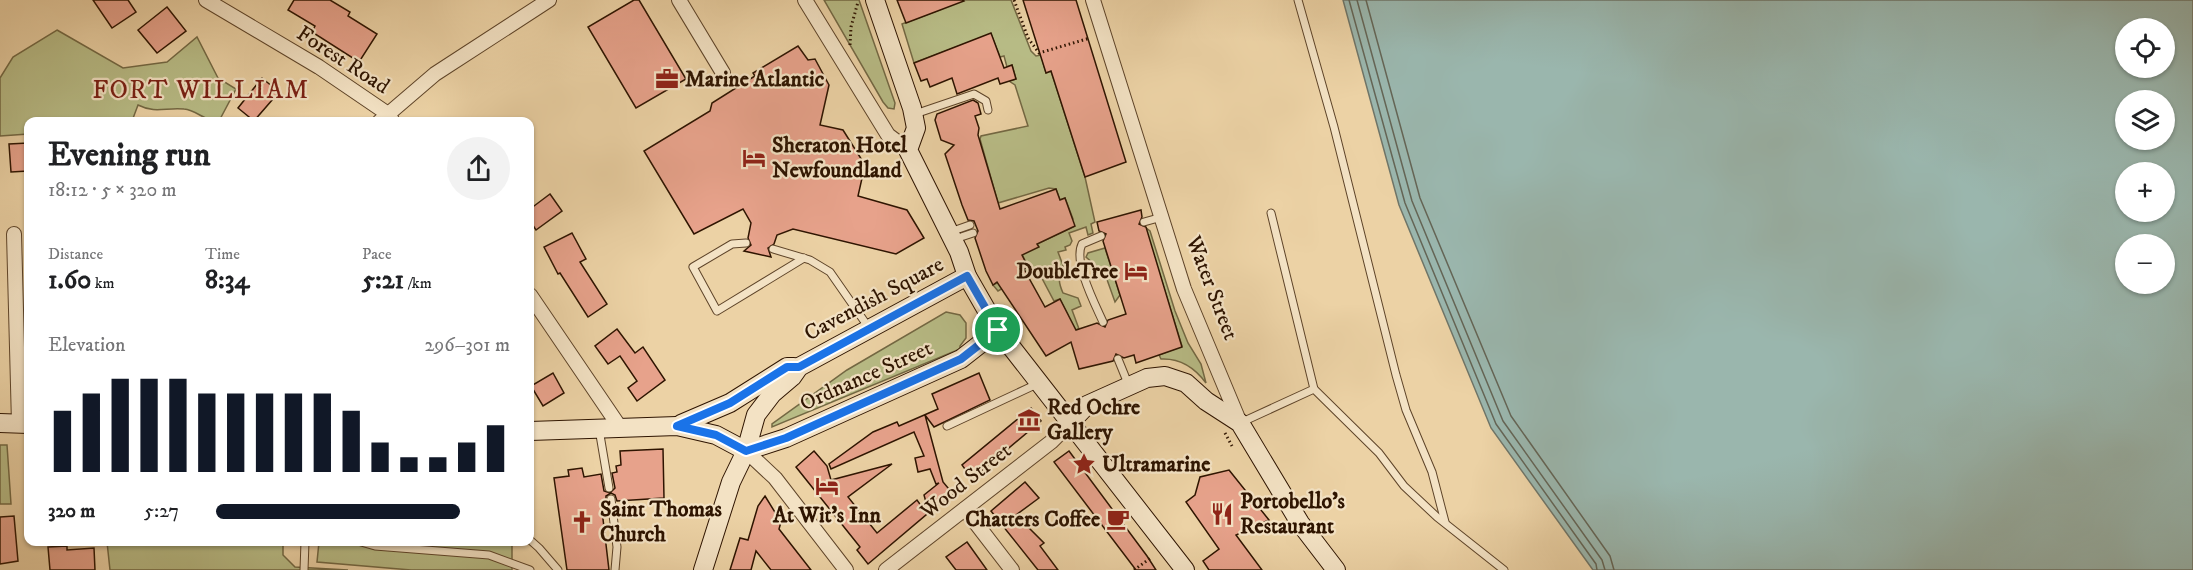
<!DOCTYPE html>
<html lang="en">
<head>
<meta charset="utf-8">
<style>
  :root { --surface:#fff; --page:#f2f2f2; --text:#202124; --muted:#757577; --accent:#111827 }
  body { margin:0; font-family:"IM FELL DW Pica",serif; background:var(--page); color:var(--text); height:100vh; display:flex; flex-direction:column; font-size:22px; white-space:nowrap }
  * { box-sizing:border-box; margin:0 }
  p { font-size:20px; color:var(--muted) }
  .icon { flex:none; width:33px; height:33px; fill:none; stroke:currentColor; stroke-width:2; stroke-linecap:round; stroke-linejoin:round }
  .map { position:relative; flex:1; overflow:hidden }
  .details { position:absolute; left:24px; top:117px; width:510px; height:429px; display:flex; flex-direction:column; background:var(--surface); border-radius:12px; box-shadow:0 2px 4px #0004 }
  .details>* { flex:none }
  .tools { position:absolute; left:2115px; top:18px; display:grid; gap:12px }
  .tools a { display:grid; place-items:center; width:60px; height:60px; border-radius:50%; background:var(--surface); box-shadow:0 2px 4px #0004; font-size:30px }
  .pin { position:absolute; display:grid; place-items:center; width:51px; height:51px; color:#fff; margin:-26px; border:3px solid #fff; border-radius:50%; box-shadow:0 2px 6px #0007 }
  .round { display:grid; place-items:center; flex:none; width:63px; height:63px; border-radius:32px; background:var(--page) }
  .headline { display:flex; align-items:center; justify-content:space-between; height:102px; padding:0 24px }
  h1 { font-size:33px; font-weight:700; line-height:45px }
  .metrics { display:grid; grid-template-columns:repeat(3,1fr); gap:9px; height:102px; padding:6px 24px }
  .metrics div { display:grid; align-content:center }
  .metrics b { font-size:26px; font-weight:700 }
  .metrics small { font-size:16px; font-weight:400 }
  .metrics p { font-size:16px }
  .chart { height:168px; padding:12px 24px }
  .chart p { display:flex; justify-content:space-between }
  .chart svg { width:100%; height:108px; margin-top:6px; stroke:var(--accent); stroke-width:6 }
  ul { padding:0 24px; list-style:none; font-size:20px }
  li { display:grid; grid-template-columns:96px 72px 1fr; align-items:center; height:45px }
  li i { height:15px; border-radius:8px; background:var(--accent) }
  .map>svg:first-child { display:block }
</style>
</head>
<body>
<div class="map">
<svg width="2193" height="570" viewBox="0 0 2193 570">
  <rect width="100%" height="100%" fill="#ecd2a5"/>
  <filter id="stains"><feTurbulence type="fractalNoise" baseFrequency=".00333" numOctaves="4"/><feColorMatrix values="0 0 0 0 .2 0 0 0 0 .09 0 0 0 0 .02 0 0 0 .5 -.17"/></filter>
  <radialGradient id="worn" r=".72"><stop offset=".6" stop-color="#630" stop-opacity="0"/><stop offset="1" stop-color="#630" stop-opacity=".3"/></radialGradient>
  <!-- green -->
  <g fill="#b8bc86" stroke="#736843" stroke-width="1.5">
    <polygon points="824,0 859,0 895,103 894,109 888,108 883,102"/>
    <path d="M956,0H1011L1031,51L1036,56L1041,55L1046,73L1051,71L1085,177L1095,222L1091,224L1093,233L1088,235L1086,227L1069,233L1072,241L1070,245L1065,247L1066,250L1058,252L1064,268C1057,276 1059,284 1063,293L1078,298L1081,306L1072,310L1079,329L1068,332V315L1060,299L1054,301L1037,269L998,291L993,285L1028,267L1021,252L1038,247L1037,244L1073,227L1070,221L1073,219L1065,198L1060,200L1056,189L1049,188L998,203L980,139L981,136L1028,126L1015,85L1009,81L1016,79L1012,65L1007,67L1004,56L1000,57L991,34L914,63L902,24L942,9Z"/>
    <path d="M57,30L123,68L167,62L197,37L218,78L236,89L219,121C205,122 197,110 184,109C166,107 156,114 138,105L132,121L28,122V134L0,136V78L13,57Z"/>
    <path d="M1145,227L1150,231L1175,311L1188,343L1201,364L1206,383C1195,368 1180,358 1161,359L1159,355L1182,346Z"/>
    <polygon points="1105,248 1120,295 1115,302 1105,274 1086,257 1088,253"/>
    <polygon points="946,312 960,315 966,323 966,338 960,346 960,349 772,427 772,424 847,370"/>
    <polygon points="0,445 7,445 11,504 0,504"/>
    <polygon points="107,542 283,542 283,555 295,567 348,570 110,570"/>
    <polygon points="319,542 512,542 512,570 411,570 317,562"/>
  </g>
  <!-- water -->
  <path fill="#9ab6ad" stroke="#6f7568" stroke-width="1.5" fill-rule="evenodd" d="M1343,0H2193V570H1593L1491,428L1399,205ZM2126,28H2164V68H2126ZM2126,100H2164V140H2126ZM2126,172H2164V212H2126ZM2126,244H2164V284H2126Z"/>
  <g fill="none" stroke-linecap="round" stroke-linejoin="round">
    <!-- shore -->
    <g stroke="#646556" stroke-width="1.5">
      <polyline points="1349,0 1405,203 1496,424 1596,564 1597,570"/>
      <polyline points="1357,0 1412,201 1503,421 1602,560 1605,570"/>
      <polyline points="1366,0 1420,198 1511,416 1610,556 1614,570"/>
    </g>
  </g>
  <!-- building -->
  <g fill="#e7a28b" stroke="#2e1400" stroke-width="1.5">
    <polygon points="93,0 128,0 136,12 112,28"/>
    <polygon points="294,0 330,0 350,12 348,16 377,34 359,62 312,32 315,26 288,10"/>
    <polygon points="634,0 639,0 686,79 636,108 588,27"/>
    <polygon points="897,0 963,0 964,1 906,23"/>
    <polygon points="1023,0 1076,0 1126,162 1085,177 1051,71 1046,73"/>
    <polygon points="167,7 186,31 157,53 138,30"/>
    <polygon points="991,33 1004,68 1012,65 1016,79 1000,84 998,78 957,94 952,78 930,87 927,79 921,81 914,63"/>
    <polygon points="798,46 808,60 815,59 829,85 820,125 843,130 865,165 858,196 907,210 924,238 896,254 793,229 777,235 774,244 768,248 771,257 744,251 751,245 748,238 751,223 743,209 694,234 644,151 710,111 712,103 755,76 753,73"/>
    <polygon points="262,78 279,92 254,121 238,108"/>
    <polygon points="973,100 978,103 981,114 975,116 979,128 978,135 1000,209 1056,189 1060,200 1065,198 1075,226 1037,244 1039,247 1022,255 1028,267 1024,269 1045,307 1060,299 1076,330 1097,323 1105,327 1108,320 1126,314 1103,241 1106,234 1099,231 1097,222 1141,210 1142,217 1139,224 1146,227 1182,347 1136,363 1134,355 1124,358 1116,354 1113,361 1079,369 1071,342 1046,356 997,282 993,285 986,271 975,238 978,231 974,221 968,220 962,205 945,154 954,145 941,140 935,120 937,114"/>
    <polygon points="28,143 28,171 11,172 9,144"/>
    <polygon points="550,194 562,211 536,230 530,221 530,209"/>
    <polygon points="572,233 586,259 580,262 607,304 588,317 560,273 558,274 544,247"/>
    <polygon points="617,329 635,353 643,347 665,380 637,401 628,388 637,381 620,356 608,364 595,346"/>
    <polygon points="553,373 564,393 543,406 531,386"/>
    <polygon points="979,373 990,400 934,427 925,415 943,482 953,494 929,513 924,495 939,483 936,484 930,469 918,472 915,458 924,456 914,432 831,469 829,464 873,432 897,422 899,426 938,409 932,394"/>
    <polygon points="1031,408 1041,421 972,479 962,465 1019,418 1017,416"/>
    <polygon points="663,449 664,498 617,501 615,495 611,493 606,496 606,502 601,502 609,570 567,570 554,478 569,476 568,470 582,468 584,477 601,474 604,491 610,493 615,488 612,473 617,472 616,466 621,465 620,451"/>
    <polygon points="814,451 827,466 831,480 892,464 848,497 877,533 917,500 927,514 868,564 857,550 860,547 796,467"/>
    <polygon points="1069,451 1147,556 1156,570 1136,570 1054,462"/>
    <polygon points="1229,470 1269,520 1236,535 1262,570 1209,570 1203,561 1219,549 1186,502 1195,495 1200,477"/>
    <polygon points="1025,482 1039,498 1016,515 1044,543 1040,546 1058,570 1038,570 991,511"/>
    <polygon points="765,496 781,522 779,529 811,570 771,570 756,551 751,570 730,570 740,538 748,540 758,506"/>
    <polygon points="14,516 18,561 0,564 0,517"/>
    <polygon points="967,542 987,570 956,570 946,557"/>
    <polygon points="67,546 67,550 94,548 95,570 50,570 48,547"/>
  </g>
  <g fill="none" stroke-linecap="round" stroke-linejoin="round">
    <!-- lane casing -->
    <g stroke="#5e4429" stroke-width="9">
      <g id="lane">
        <polyline points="1298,0 1334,127 1396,375 1406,410 1432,472 1445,522"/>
        <polyline points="915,114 974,94 986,101 988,110"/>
        <polyline points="1271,213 1314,389"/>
        <polyline points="1144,222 1162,217"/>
        <polyline points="950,232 970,225"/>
        <path d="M1101,236L1082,244C1073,262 1095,304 1103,322"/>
        <polyline points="955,239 973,233"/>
        <polyline points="746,243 732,244 693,267 717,311 804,258"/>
        <polyline points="773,249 810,260 830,272 869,328"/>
        <polyline points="1118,359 1129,386"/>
        <polyline points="1240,423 1314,389 1379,453 1404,486 1437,517 1504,570"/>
        <polyline points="947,426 1037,384"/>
        <polyline points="599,429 609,488"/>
        <polyline points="611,499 617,547 615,570"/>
        <polyline points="530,540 539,548 558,570"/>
        <polyline points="361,542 375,546 489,555 530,570"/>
        <polyline points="304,570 305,542"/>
      </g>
    </g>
    <!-- street casing -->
    <g stroke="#5e4429" stroke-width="16">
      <g id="street">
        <polyline points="206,0 319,67 388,114 393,122"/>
        <polyline points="679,0 723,73"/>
        <polyline points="805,0 888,135 908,150"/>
        <polyline points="1093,0 1184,289 1240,423"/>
        <polyline points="379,122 435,74 549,0"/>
        <polyline points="14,234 19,423"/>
        <polyline points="530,295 619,426"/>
        <polyline points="746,451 775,478 846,570"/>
        <polyline points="965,509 1012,570"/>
        <polyline points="886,570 1051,442 1070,423"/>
      </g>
    </g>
    <!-- secondary casing -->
    <g stroke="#2e1400" stroke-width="20">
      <g id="secondary">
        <polyline points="875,0 912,108 916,128 908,150 959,252 967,276 998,330 1185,570"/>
        <polyline points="0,423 28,424"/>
        <polyline points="1070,423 1087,405 1147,378 1165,376 1186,383 1206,401 1240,423 1300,523 1336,570"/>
        <polyline points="681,424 730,403 787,367 794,367"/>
        <polyline points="530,431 677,426 716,435 746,451"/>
        <polyline points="746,451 786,438 961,359 998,330"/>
        <polyline points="703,570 731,482 746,451 756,415 772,394 792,377 799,367 967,276"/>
      </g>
    </g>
    <!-- path -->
    <g stroke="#2e1400" stroke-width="3" stroke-dasharray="1.5 3" stroke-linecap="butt">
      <polyline points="1014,0 1028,38 1039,53 1090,38"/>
      <polyline points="850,45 851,27 858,2"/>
      <polyline points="1225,433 1232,446"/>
      <polyline points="1134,570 1152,557"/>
    </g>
    <!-- lane -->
    <use href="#lane" stroke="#f3e2c4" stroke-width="7"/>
    <!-- street -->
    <use href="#street" stroke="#f3e2c4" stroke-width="14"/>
    <!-- secondary -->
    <use href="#secondary" stroke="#f3e2c4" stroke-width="18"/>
  </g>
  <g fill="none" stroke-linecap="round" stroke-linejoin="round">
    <!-- route casing -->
    <g stroke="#fff" stroke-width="12">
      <polygon id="route" points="967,276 998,330 961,359 786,438 746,451 716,435 677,426 730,403 787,367 799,367"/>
    </g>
    <!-- route -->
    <use href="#route" stroke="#1a73e8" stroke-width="8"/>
  </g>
  <!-- icons -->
  <defs>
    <g id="office-bare" transform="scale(1.8)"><path d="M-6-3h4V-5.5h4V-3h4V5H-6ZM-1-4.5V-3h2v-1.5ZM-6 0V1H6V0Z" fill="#8f2418" stroke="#f3e2c4" stroke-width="2.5" paint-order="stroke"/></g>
    <g id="hotel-bare" transform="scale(1.8)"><path d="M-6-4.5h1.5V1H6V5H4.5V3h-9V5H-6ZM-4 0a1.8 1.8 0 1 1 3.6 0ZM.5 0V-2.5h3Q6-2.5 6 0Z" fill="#8f2418" stroke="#f3e2c4" stroke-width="2.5" paint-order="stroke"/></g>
    <g id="museum-bare" transform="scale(1.8)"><path d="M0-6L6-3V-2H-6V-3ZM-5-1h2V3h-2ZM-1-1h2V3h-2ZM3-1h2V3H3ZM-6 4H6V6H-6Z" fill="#8f2418" stroke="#f3e2c4" stroke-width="2.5" paint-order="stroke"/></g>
    <g id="sight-bare" transform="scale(1.8)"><path d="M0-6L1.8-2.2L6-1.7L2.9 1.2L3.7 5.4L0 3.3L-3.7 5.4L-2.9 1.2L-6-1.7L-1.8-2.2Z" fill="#8f2418" stroke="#f3e2c4" stroke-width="2.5" paint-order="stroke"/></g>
    <g id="restaurant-bare" transform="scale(1.8)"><path d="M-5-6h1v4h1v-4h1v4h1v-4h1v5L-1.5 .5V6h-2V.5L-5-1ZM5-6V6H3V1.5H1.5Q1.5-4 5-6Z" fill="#8f2418" stroke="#f3e2c4" stroke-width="2.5" paint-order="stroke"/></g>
    <g id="cafe-bare" transform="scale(1.8)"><path d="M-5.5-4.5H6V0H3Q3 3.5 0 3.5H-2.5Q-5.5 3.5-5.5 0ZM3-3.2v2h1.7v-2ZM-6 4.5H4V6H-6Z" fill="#8f2418" stroke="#f3e2c4" stroke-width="2.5" paint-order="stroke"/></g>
    <g id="church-bare" transform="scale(1.8)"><path d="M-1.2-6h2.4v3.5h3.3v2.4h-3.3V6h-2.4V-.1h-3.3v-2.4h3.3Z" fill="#8f2418" stroke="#f3e2c4" stroke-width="2.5" paint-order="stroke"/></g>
  </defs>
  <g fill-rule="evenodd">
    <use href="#office-bare" x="667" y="79"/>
    <use href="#hotel-bare" x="754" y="158"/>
    <use href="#hotel-bare" x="1136" y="271"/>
    <use href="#museum-bare" x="1029" y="420"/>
    <use href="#sight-bare" x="1084" y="464"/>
    <use href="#hotel-bare" x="827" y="486"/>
    <use href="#restaurant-bare" x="1222" y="514"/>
    <use href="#cafe-bare" x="1118" y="519"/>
    <use href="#church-bare" x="582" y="522"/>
  </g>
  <g text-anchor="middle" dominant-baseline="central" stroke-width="4.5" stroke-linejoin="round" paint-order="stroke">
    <!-- street labels -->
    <g font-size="22" fill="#2e1400" stroke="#f3e2c4">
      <text transform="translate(343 60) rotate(33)">Forest Road</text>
      <text transform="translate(1212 288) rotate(69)">Water Street</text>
      <text transform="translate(874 299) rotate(-28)">Cavendish Square</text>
      <text transform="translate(866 376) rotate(-24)">Ordnance Street</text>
      <text transform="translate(966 481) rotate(-38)">Wood Street</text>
    </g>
    <!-- poi labels -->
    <g font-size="22" font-weight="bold" fill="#2e1400" stroke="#f3e2c4" text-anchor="start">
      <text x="685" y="79">Marine Atlantic</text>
      <text x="772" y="145">Sheraton Hotel<tspan x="772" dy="25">Newfoundland</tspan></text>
      <text x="1118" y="271" text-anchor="end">DoubleTree</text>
      <text x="1047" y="407">Red Ochre<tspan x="1047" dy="25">Gallery</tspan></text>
      <text x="1102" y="464">Ultramarine</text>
      <text x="1240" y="501">Portobello's<tspan x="1240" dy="25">Restaurant</tspan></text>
      <text x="600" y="509">Saint Thomas<tspan x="600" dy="25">Church</tspan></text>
      <text x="827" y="515" text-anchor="middle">At Wit's Inn</text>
      <text x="1100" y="519" text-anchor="end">Chatters Coffee</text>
    </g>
    <!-- quarter labels -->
    <g font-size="26" letter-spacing="1.5" fill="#7a1f14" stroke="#f3e2c4">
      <text x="201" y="90">FORT WILLIAM</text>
    </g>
  </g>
  <rect width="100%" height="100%" filter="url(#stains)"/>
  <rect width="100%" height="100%" fill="url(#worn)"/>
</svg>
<div class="tools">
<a><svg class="icon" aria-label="locate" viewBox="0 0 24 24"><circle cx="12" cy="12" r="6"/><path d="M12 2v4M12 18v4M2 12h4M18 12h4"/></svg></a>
<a><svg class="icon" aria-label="layers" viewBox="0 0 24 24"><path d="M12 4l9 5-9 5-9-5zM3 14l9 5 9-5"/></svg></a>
<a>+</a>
<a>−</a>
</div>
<div class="pin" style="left:998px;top:330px;background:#1e9e55"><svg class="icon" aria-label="arrive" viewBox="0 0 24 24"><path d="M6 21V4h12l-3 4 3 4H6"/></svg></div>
<section class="details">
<div class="headline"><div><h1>Evening run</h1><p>18:12 · 5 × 320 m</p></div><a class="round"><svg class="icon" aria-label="share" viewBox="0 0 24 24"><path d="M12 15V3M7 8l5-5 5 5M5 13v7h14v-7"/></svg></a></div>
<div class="metrics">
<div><p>Distance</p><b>1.60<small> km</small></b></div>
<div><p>Time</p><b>8:34</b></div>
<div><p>Pace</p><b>5:21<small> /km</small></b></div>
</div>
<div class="chart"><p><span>Elevation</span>296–301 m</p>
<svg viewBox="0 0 160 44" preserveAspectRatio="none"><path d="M5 44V19M15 44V12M25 44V6M35 44V6M45 44V6M55 44V12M65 44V12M75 44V12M85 44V12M95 44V12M105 44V19M115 44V32M125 44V38M135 44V38M145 44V32M155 44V25"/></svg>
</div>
<ul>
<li><b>320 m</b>5:27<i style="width:83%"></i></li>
</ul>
</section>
</div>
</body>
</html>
